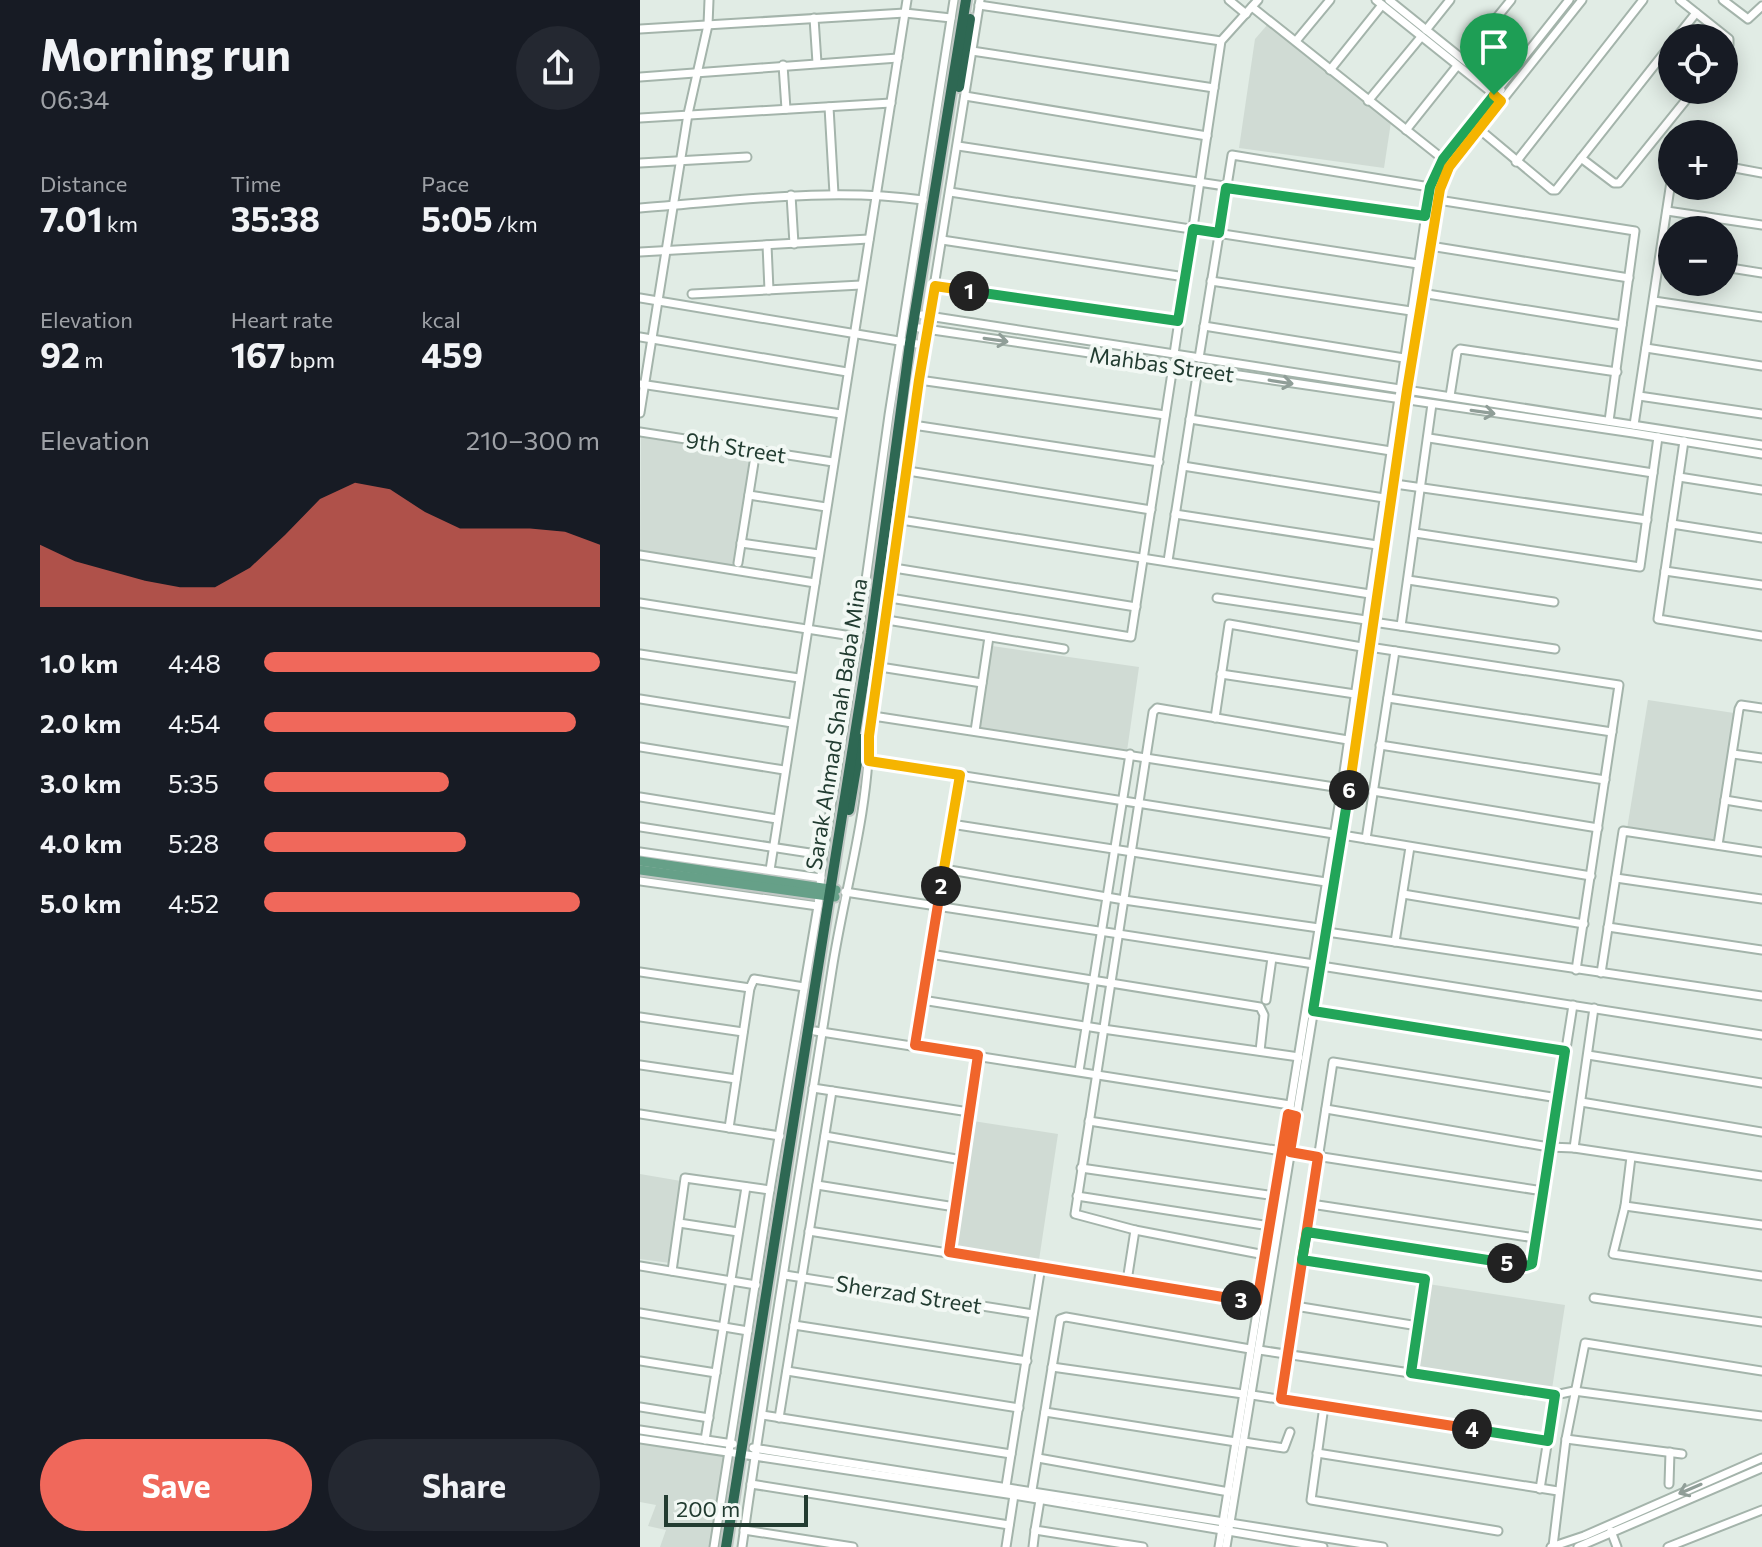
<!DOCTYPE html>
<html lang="en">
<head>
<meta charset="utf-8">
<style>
  :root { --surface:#171b24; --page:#242831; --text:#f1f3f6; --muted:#9ea1a6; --accent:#f0685b }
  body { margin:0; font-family:Commissioner,sans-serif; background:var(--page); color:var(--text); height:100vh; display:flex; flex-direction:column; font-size:30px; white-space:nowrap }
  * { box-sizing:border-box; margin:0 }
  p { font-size:26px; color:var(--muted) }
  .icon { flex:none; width:44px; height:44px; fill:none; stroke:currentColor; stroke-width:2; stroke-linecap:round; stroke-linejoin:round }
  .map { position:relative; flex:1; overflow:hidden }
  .drawer { display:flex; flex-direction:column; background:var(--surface); width:640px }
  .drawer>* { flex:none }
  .fabs { position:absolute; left:1018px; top:24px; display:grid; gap:16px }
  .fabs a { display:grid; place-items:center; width:80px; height:80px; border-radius:50%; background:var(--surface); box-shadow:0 4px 20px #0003; font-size:40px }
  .scale { position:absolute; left:24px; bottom:20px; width:144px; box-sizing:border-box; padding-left:8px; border:4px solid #223c31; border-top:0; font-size:22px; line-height:28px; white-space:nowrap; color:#223c31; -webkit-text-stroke:6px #f2f8f4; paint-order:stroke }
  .pin { position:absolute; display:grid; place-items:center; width:68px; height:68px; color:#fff; margin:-82px -34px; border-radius:50% 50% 50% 0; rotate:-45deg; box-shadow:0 0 8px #0007 }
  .pin .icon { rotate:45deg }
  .km { position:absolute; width:40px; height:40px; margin:-20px; border-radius:50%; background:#222; color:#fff; font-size:22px; line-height:40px; text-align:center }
  .round { display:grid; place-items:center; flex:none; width:84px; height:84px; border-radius:42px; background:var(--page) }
  .overview { display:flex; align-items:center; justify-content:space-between; height:136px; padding:0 40px }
  h1 { font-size:44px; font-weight:700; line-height:60px }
  .stats { display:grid; grid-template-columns:repeat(3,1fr); gap:12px; height:136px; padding:8px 40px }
  .stats div { display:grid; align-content:center }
  .stats b { font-size:34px; font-weight:700 }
  .stats small { font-size:22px; font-weight:400 }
  .stats p { font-size:22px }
  .chart { height:224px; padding:16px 40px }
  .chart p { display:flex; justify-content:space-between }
  .chart svg { width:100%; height:144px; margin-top:8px; fill:var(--accent); opacity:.7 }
  .cta { display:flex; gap:16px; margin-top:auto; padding:16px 40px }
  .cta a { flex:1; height:92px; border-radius:48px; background:var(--accent); color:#fff; font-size:32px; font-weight:700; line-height:92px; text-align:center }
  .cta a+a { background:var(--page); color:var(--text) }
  ul { padding:0 40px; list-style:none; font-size:26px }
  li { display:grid; grid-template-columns:128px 96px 1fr; align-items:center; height:60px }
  li i { height:20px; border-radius:10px; background:var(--accent) }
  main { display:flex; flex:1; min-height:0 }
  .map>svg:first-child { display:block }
</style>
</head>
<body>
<main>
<section class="drawer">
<div class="overview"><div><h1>Morning run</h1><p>06:34</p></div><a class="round"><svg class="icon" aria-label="share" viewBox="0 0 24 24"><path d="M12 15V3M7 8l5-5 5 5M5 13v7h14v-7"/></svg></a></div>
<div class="stats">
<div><p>Distance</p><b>7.01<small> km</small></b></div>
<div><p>Time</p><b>35:38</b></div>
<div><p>Pace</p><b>5:05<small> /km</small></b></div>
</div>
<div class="stats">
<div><p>Elevation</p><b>92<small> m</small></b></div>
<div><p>Heart rate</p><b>167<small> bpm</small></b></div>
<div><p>kcal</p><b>459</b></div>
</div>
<div class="chart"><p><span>Elevation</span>210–300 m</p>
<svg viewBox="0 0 160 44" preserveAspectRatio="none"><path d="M0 44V25L10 30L20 33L30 36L40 38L50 38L60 32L70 22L80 11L90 6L100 8L110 15L120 20L130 20L140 20L150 21L160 25V44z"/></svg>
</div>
<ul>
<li><b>1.0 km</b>4:48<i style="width:100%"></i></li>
<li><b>2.0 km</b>4:54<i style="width:93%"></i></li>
<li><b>3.0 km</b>5:35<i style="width:55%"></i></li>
<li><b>4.0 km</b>5:28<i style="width:60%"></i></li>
<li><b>5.0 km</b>4:52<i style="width:94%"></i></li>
</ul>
<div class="cta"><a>Save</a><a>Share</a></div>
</section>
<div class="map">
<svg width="1122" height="1547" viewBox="0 0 1122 1547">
  <rect width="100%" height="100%" fill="#e1ece5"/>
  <!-- built -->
  <g fill="#d0dbd4">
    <polygon points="628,24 751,122 744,168 599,148 615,39"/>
    <polygon points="1,437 111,455 93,566 0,551"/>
    <polygon points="352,646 499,667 487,751 340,730"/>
    <polygon points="1008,700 1094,713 1075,842 987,829"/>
    <polygon points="333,1121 418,1134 399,1260 314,1248"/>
    <polygon points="0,1174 41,1181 30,1263 0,1259"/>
    <polygon points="788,1284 925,1305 912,1389 774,1367"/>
    <polygon points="0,1439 89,1452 74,1547 20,1547 26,1530 8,1526 16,1505 0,1502"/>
  </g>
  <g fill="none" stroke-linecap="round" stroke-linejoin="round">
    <!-- minor casing -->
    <g stroke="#a4b4ab" stroke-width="11">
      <g id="minor">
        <polyline points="589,0 606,14"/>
        <polyline points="736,0 856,96"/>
        <polyline points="749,0 861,90"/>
        <polyline points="1040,0 1089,39 1089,45 1084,52"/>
        <polyline points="1083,0 1108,19 1122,6"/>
        <polyline points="339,5 581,41"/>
        <polyline points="612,7 803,159"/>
        <polyline points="174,18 177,63"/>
        <polyline points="0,29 265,13 311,18"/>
        <polyline points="786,30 810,0"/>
        <polyline points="1036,38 1056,13"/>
        <polyline points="656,41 690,0"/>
        <polyline points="332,51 574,88"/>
        <polyline points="823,59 871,0"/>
        <polyline points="143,65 146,109"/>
        <polyline points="690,70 742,5"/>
        <polyline points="0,77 258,58"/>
        <polyline points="325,96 567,136"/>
        <polyline points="728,101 781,37"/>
        <polyline points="189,107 194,194"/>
        <polyline points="0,118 251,103"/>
        <polyline points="839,129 912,190 916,190 1032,43"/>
        <polyline points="766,130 817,66"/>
        <polyline points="318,146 785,216"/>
        <polyline points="941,158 974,183 979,183 1054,90"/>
        <polyline points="876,162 1003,0"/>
        <polyline points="0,163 107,157"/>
        <polyline points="1084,166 1122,173"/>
        <polyline points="310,192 778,264"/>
        <polyline points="151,195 154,244"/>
        <polyline points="798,200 995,231 969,421"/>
        <path d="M0,208C95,201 189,187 283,200"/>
        <polyline points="1027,211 1122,225"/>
        <polyline points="302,240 545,277"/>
        <polyline points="127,245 129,290"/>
        <polyline points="790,246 989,278"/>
        <polyline points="0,252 229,239"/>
        <polyline points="1084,267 1122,273"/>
        <polyline points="571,281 771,311"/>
        <polyline points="295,286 538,321"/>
        <polyline points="781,293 982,325"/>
        <polyline points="52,294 221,285"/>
        <polyline points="0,298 277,344"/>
        <polyline points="1014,301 1122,317"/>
        <polyline points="282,315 1122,445"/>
        <polyline points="564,326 764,358"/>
        <polyline points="279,328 993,433 1122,454"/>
        <polyline points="0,337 207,372"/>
        <polyline points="1006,348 1122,366"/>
        <polyline points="534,354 581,41 618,0"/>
        <polyline points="559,358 592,155 790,187"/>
        <polyline points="279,380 525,415"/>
        <polyline points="0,384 201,414"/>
        <polyline points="810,396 817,352 820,349 977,372"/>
        <polyline points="999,396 1122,414"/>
        <polyline points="0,413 48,114 68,25 69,0"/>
        <polyline points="550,419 751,451"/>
        <polyline points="273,425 519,462"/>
        <polyline points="994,425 1032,175"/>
        <polyline points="0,432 193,462"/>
        <polyline points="789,438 1013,473"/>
        <polyline points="1044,441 1018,619 1122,636"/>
        <polyline points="543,466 744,498"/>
        <polyline points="268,471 511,510"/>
        <polyline points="1039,477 1122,490"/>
        <polyline points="755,484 1007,520"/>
        <polyline points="109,495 186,507"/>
        <polyline points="535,514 737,545"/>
        <polyline points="261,520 730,594"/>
        <polyline points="1032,524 1122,538"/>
        <polyline points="775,533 1000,567 1018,437"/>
        <polyline points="101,543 179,554"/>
        <polyline points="0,555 175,583"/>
        <polyline points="528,561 558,369"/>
        <polyline points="98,563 116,450"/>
        <polyline points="254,568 496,607"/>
        <polyline points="1025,571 1122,585"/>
        <polyline points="768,580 914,602"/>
        <polyline points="250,598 491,637 533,366"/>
        <polyline points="577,598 726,620"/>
        <polyline points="0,603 218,637"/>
        <polyline points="247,620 424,649"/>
        <polyline points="733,622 915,649"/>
        <polyline points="761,626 792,404"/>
        <polyline points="729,647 979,685 936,970"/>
        <polyline points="0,654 159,678"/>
        <polyline points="240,667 342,683"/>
        <polyline points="581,674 715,694"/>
        <polyline points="748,698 972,732"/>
        <polyline points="0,699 152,723"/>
        <polyline points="233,716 701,788"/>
        <polyline points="575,718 589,624 722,647"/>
        <polyline points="335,731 349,637"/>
        <polyline points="740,745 965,780"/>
        <polyline points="0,747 144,770"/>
        <polyline points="1093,754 1122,758"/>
        <polyline points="229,761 694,834"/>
        <polyline points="733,791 958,828"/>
        <polyline points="0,797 137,819"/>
        <polyline points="1085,800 1122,806"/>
        <polyline points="311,824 686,882"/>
        <polyline points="0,827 183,855"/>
        <polyline points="702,835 951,876"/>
        <polyline points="726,839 755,651"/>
        <polyline points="1078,845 1099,709 1101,705 1122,708"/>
        <polyline points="0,852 181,878"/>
        <polyline points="304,869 484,900 679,928"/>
        <polyline points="130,870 267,0"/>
        <polyline points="976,878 1122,899"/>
        <polyline points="0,881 178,906"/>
        <polyline points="205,892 674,964"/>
        <polyline points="763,894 944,924"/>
        <polyline points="968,927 1122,950"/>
        <polyline points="687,932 1122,996"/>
        <polyline points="755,942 770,847"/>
        <polyline points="290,954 620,1007 624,1015 620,1051"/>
        <polyline points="681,966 1122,1035"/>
        <polyline points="0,972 110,988 114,979 164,987"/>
        <polyline points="961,973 983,831 1122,852"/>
        <polyline points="282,1000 463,1029 659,1057"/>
        <polyline points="626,1000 632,958"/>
        <polyline points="673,1011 925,1051"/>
        <polyline points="0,1017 103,1032"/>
        <polyline points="175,1031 650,1105"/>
        <polyline points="275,1045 320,775"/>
        <polyline points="948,1055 1122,1083"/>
        <polyline points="0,1065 96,1079"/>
        <polyline points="439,1071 490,754"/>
        <polyline points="173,1088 329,1112"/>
        <polyline points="941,1102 1122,1132"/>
        <polyline points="686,1109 909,1147 934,1148 1122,1176"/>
        <polyline points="0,1114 140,1136"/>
        <polyline points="449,1121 642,1151"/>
        <polyline points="89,1128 110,988"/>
        <polyline points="185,1136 322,1160"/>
        <polyline points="934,1148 954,1008"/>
        <polyline points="650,1152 903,1191"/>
        <polyline points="991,1157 985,1206 973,1254 1122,1276"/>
        <polyline points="441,1168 635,1196"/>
        <polyline points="177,1185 315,1207"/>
        <polyline points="437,1196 630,1226"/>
        <polyline points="671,1204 895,1238"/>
        <polyline points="985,1206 1122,1225"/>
        <polyline points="39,1223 98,1232"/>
        <polyline points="169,1231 617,1302"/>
        <polyline points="667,1232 886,1266 892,1264 933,1005"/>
        <polyline points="309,1252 338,1055"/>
        <polyline points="625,1255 495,1230 435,1214 513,712 517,708 708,740"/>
        <polyline points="662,1260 785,1279 771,1373"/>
        <polyline points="0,1266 116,1285"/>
        <polyline points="32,1271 45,1178 130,1190"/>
        <polyline points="145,1275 393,1314"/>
        <polyline points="487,1281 495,1230"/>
        <polyline points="954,1298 1122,1322"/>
        <polyline points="655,1306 778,1326"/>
        <polyline points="0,1313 108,1331"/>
        <polyline points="154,1325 387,1361"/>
        <polyline points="619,1350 915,1395 934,1391 1122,1416"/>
        <polyline points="0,1361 76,1373"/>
        <polyline points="412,1367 603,1394"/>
        <polyline points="147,1371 379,1408"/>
        <polyline points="612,1395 908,1441"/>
        <polyline points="641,1399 693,1062 918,1098"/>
        <polyline points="684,1406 671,1500 858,1531"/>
        <polyline points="0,1407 69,1418"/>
        <polyline points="405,1412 596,1442"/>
        <polyline points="122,1415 371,1454"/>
        <polyline points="139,1418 192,1091"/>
        <polyline points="0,1430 93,1444"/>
        <polyline points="0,1439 374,1495 683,1547"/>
        <polyline points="926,1439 1042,1454"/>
        <polyline points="65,1440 106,1187"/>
        <polyline points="604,1442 644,1448 650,1432"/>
        <polyline points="113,1448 743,1547"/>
        <polyline points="677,1453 918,1491"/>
        <polyline points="398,1458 589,1492"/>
        <polyline points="111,1484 369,1525"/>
        <polyline points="1029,1484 1030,1452"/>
        <polyline points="366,1486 401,1266"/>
        <polyline points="900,1489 915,1395"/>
        <polyline points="392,1490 420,1319 426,1317 610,1349"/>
        <polyline points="400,1500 395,1530 503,1547"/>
        <polyline points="104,1530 213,1547"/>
        <polyline points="971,1531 977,1547"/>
        <polyline points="913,1546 926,1439 945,1343 1122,1371"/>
        <polyline points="74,1547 130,1190 178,906 183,855 211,687 249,415 314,0"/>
        <path d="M102,1547C129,1354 162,1162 192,970C204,892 228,815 229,736L279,380L340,0"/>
        <polyline points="366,1547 374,1495"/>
        <polyline points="393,1547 395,1530"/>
        <polyline points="579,1547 700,799 790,187 803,159 929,0"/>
        <polyline points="586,1547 708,800 767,390 800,189 809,167 942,0"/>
        <polyline points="911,1547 944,1536 1122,1458"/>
        <polyline points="938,1547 1122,1468"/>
        <polyline points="1028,1547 1122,1510"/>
      </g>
    </g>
    <!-- major casing -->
    <g stroke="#c1c8c5" stroke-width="13">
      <g id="major">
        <polyline points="0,861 196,890"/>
        <polyline points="0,870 195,897"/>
      </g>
    </g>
    <!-- highway casing -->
    <g stroke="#c1c8c5" stroke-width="14">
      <g id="highway">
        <polyline points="319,87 330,19"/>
        <polyline points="209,810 221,739"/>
        <polyline points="86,1547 231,633 270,343 326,0"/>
      </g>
    </g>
    <!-- minor -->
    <use href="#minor" stroke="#fff" stroke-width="7"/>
    <!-- major -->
    <use href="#major" stroke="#66a088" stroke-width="9"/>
    <!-- highway -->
    <use href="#highway" stroke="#2e6853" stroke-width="10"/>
  </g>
  <!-- one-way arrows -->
  <defs><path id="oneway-shaft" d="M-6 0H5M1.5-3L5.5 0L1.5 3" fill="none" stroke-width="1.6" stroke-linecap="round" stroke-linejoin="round" transform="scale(2)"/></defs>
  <g stroke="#909e98">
    <use href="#oneway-shaft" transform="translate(356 340) rotate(8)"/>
    <use href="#oneway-shaft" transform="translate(641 382) rotate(9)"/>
    <use href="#oneway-shaft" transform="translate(843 412) rotate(8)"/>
    <use href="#oneway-shaft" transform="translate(1050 1489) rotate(157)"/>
  </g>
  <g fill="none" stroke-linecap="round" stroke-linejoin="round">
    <!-- split-1 casing -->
    <g stroke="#fff" stroke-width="16">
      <polyline id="split-1" points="329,291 538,321 553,229 579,233 586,188 785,216 790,187 803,159 854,95"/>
    </g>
    <!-- split-2 casing -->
    <g stroke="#fff" stroke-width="16">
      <polyline id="split-2" points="301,886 320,775 229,761 229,736 279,380 295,286 329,291"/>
    </g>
    <!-- split-3 casing -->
    <g stroke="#fff" stroke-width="16">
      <polyline id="split-3" points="301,886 275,1045 338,1055 309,1252 601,1300"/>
    </g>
    <!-- split-4 casing -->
    <g stroke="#fff" stroke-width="16">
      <polyline id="split-4" points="601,1300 617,1302 648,1114 656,1116 650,1152 678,1157 641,1399 832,1429"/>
    </g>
    <!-- split-5 casing -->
    <g stroke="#fff" stroke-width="16">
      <polyline id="split-5" points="832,1429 908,1441 915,1395 771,1373 785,1279 662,1260 667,1232 867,1263"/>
    </g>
    <!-- split-6 casing -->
    <g stroke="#fff" stroke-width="16">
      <polyline id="split-6" points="709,790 673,1011 925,1051 892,1264 886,1266 867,1263"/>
    </g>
    <!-- split-7 casing -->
    <g stroke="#fff" stroke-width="16">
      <polyline id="split-7" points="709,790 767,390 800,189 809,167 861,101 854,95"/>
    </g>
    <!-- split-1 -->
    <use href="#split-1" stroke="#22a559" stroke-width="10"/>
    <!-- split-2 -->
    <use href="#split-2" stroke="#f5b400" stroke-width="10"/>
    <!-- split-3 -->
    <use href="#split-3" stroke="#f0652b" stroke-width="10"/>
    <!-- split-4 -->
    <use href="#split-4" stroke="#f0652b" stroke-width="10"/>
    <!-- split-5 -->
    <use href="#split-5" stroke="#22a559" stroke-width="10"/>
    <!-- split-6 -->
    <use href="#split-6" stroke="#22a559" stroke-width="10"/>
    <!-- split-7 -->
    <use href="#split-7" stroke="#f5b400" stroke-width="10"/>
  </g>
  <g text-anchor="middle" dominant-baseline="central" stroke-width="8" stroke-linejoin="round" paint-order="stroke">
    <!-- street labels -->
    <g font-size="22" fill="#223c31" stroke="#f2f8f4">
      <text transform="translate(522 364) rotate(8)">Mahbas Street</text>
      <text transform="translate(96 447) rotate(9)">9th Street</text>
      <text transform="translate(196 724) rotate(-81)">Sarak Ahmad Shah Baba Mina</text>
      <text transform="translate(269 1294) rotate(9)">Sherzad Street</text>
    </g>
  </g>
</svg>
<div class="fabs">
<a><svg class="icon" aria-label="locate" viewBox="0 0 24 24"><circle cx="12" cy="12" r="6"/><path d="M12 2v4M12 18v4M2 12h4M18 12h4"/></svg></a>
<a>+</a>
<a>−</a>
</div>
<div class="scale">200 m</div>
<div class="pin" style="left:854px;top:95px;background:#1e9e55"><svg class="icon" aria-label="arrive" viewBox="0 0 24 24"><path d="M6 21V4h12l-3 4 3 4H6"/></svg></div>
<b class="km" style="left:329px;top:291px">1</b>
<b class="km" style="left:301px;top:886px">2</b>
<b class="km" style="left:601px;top:1300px">3</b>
<b class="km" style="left:832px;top:1429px">4</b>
<b class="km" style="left:867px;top:1263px">5</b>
<b class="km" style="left:709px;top:790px">6</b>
</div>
</main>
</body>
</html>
